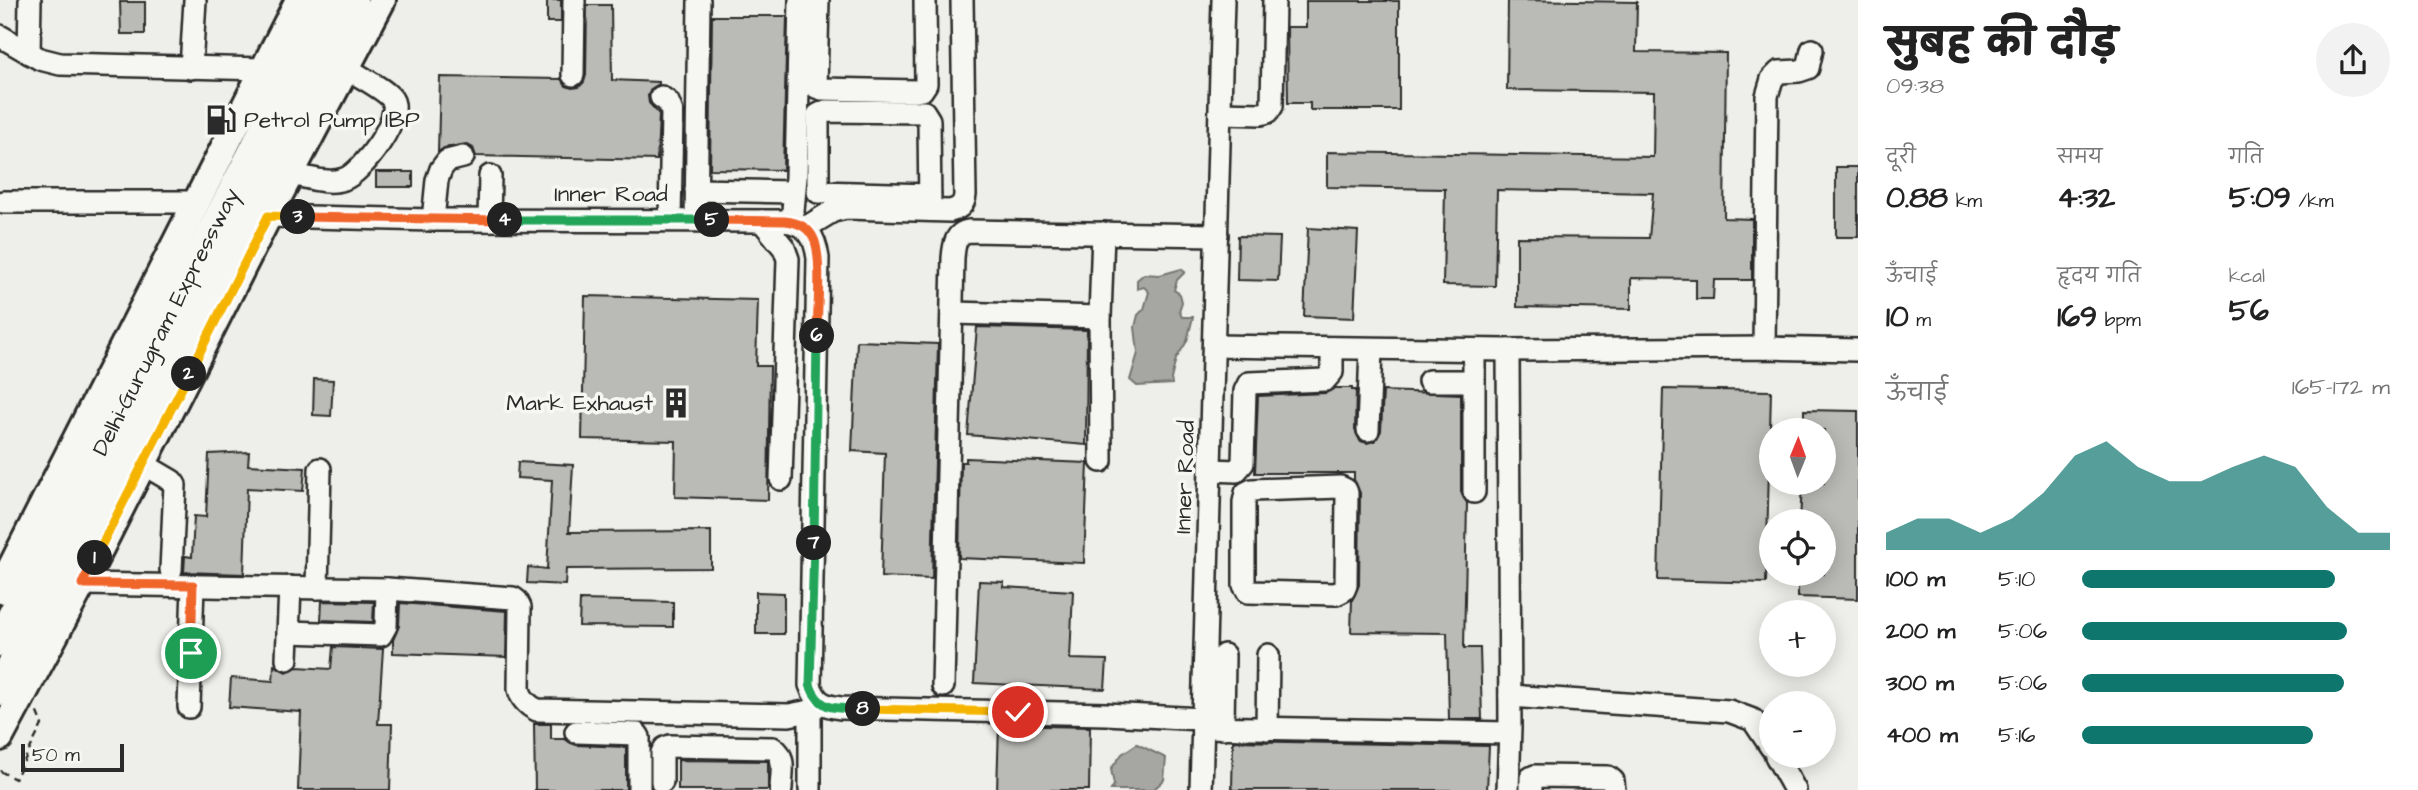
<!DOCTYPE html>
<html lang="hi">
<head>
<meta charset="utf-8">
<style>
  :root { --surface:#fff; --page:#f2f2f2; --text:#222; --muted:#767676; --accent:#0f766e }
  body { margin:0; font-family:"Architects Daughter","Playpen Sans Deva",sans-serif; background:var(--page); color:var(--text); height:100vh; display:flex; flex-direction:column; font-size:26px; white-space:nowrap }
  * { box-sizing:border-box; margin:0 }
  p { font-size:23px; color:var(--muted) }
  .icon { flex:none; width:38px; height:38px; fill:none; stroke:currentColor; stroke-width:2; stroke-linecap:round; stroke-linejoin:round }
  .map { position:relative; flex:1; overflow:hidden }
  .sheet { display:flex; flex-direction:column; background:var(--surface); width:560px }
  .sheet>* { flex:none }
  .needle { width:46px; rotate:1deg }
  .tools { position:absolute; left:1759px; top:418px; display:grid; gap:14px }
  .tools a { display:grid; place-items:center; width:77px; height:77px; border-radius:50%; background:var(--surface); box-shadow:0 4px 18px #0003; font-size:35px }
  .scale { position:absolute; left:21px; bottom:18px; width:103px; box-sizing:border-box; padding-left:7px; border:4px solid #2b2b2b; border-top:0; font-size:19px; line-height:24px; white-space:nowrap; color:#2b2b2b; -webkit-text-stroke:5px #f6f6f2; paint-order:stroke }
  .pin { position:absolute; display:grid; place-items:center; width:60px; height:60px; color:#fff; margin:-30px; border:4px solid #fff; border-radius:50%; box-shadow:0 2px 7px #0007 }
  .km { position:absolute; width:35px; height:35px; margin:-18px; border-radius:50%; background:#222; color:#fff; font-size:19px; line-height:35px; text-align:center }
  .round { display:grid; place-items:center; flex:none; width:74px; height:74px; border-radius:37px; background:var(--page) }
  .headline { display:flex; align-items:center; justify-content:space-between; height:119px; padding:0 28px }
  h1 { font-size:38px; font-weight:800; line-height:52px }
  .figures { display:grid; grid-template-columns:repeat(3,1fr); gap:10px; height:119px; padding:7px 28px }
  .figures div { display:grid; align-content:center }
  .figures b { font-size:30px; font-weight:800 }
  .figures small { font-size:19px; font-weight:400 }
  .figures p { font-size:19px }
  .chart { height:196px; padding:14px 28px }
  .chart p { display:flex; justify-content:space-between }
  .chart svg { width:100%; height:126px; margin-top:7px; fill:var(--accent); opacity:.7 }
  ul { padding:0 28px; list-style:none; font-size:23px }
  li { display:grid; grid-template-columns:112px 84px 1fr; align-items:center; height:52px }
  li i { height:18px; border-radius:9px; background:var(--accent) }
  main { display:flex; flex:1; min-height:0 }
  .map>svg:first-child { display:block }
</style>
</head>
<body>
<main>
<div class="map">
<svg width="1858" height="790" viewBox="0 0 1858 790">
  <rect width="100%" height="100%" fill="#eeeeea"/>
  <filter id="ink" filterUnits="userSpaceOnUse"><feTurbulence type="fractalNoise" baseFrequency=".0143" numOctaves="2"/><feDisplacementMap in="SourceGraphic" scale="14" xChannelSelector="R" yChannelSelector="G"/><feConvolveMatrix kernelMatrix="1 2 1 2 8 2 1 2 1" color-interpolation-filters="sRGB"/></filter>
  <g filter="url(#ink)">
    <!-- water -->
    <g fill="#a6a6a3" stroke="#757573" stroke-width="2">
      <polygon points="1181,269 1185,272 1177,280 1174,290 1180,294 1182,302 1179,311 1182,317 1193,317 1187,341 1176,359 1171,379 1172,384 1137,386 1130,380 1138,353 1135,327 1138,315 1144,309 1149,292 1144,287 1137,289 1137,280 1144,274 1160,275"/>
      <polygon points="1137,744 1166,758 1164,780 1153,790 1111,790 1114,785 1111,769 1122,754"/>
    </g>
    <!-- building -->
    <g fill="#babab7" stroke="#2b2b2b" stroke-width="2">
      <rect x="547" y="0" width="14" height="22"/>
      <polygon points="1508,0 1637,2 1636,52 1726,53 1724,218 1752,219 1752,280 1714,280 1713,299 1696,299 1696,279 1631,278 1631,309 1517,307 1517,237 1649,238 1653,193 1497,190 1495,286 1443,285 1445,189 1327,187 1327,152 1653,157 1654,92 1507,90"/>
      <polygon points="1306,1 1399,1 1399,110 1310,110 1310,103 1288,103 1287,27 1306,27"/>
      <polygon points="120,2 145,2 145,34 121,34"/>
      <polygon points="587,5 611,5 612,80 659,82 659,84 651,89 648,96 649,103 659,114 657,160 476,156 473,148 466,144 444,148 438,152 440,77 561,79 566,86 572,88 579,87 584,82 586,75"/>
      <polygon points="712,16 787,16 783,170 710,169"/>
      <rect x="1836" y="167" width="22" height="70"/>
      <rect x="376" y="172" width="37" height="15"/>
      <polygon points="1308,228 1358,231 1354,318 1304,316"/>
      <polygon points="1238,236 1280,237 1278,281 1237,280"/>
      <polygon points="585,296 758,300 756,366 770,366 768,500 675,497 676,441 582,439"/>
      <polygon points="977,327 1087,330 1086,445 968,435"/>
      <polygon points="857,341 938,344 932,579 881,577 885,453 852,451"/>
      <polygon points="314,379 333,380 331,416 313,415"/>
      <polygon points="1335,388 1352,388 1352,390 1356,390 1355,430 1360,441 1367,443 1375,441 1381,431 1383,391 1461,394 1461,492 1467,503 1464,648 1480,648 1482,719 1449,719 1447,633 1351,632 1352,600 1359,585 1360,493 1354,480 1354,473 1255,473 1258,396 1326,393"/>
      <polygon points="1663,389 1771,391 1766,583 1658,580"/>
      <polygon points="1804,410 1858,411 1858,599 1798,597 1798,574 1824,574 1824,522 1800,522 1802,483 1824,483 1824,430 1804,430"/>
      <polygon points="249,452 248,465 305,468 303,491 247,488 244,574 184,572 185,556 192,557 194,516 206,517 209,454"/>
      <polygon points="966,458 1088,463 1084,563 959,558 961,462 966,462"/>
      <polygon points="518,462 573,465 569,532 711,531 711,568 566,569 565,585 527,583 528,567 547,569 552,480 517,478"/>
      <polygon points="979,581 1004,582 1003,587 1073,591 1070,659 1107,660 1105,689 974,683"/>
      <polygon points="756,592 784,593 784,634 756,634"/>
      <polygon points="580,600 673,602 673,627 579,626"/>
      <polygon points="322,601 374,602 373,622 321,620"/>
      <polygon points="400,603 507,611 506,657 393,653 393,640 399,626"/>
      <polygon points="333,647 383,649 378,724 392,724 390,790 298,790 301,712 229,707 231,678 273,681 274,665 286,672 297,667 331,669"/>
      <polygon points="534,724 551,724 551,739 565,739 576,745 626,747 626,790 535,790"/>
      <polygon points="999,725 1090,727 1089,790 997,790"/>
      <polygon points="1233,741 1489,746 1487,790 1232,790"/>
      <polygon points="678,760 768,761 768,790 678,790"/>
    </g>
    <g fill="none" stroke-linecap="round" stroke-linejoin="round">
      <!-- minor casing -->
      <g stroke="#2b2b2b" stroke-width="26">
        <g id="minor">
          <polyline points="818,0 816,87 822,89 916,91 922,90 926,84 925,0"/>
          <polyline points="0,36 40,59 60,64 264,69"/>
          <polyline points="29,53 30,0"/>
          <polyline points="191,68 195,0"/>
          <polyline points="573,75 574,0"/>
          <polyline points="661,97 668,102 672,112 670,220"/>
          <polyline points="1220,113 1261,114 1268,112 1272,106 1274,0"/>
          <path d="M291,174C307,177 328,185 344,179C362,173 404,117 392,99C385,89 358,76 347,68"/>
          <polyline points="696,190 793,192"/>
          <polyline points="930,195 818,192 818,115 826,111 924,112 929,120 930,210"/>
          <polyline points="3,202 197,202"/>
          <path d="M268,216L433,220L785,221C808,224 815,237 818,258L810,685C816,702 823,706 841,708L1106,714L1202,719"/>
          <polyline points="433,220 437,180 441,169 447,161 463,157"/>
          <polyline points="489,220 490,176"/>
          <polyline points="696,220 699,0"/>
          <polyline points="762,221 784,248 788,259 781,479"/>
          <polyline points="792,222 796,177 800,0"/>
          <path d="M805,228L833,211L846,208L950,211C959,209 964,205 965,195L962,0"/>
          <polyline points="953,313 1100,317"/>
          <polyline points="1215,346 1508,350 1764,348 1858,350"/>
          <polyline points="1764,348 1767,96 1772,79 1779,72 1799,71 1808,68 1812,50"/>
          <polyline points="1429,381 1474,381"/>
          <polyline points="1368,430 1371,349"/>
          <polyline points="1101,461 1100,317 1103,233"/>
          <polyline points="143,464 172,481 175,485 171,570"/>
          <polyline points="1211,470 1236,471 1243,463 1245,391 1249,383 1325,380 1332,372 1332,348"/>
          <polygon points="1340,487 1346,490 1347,493 1346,585 1344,590 1336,594 1248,592 1244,585 1244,502 1246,493 1252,490"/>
          <polyline points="1474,492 1474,350"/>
          <path d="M82,584L387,589L513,598L517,601L520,607L519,689C521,699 527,705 537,710L789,715L810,711L820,704"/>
          <polyline points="317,588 320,469"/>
          <polyline points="288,632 381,635 386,626 387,589"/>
          <polyline points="287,659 290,587"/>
          <path d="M943,686L953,258C954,246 955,233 969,231L1217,235"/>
          <polyline points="1510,696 1729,711 1753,720 1771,747"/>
          <polyline points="189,707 193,585"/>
          <polyline points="1202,727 1509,733"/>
          <polyline points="1223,728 1224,655"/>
          <polyline points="1267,729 1268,655"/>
          <polyline points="576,732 637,734 639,737 639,790"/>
          <polyline points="1776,756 1795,790"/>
          <path d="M662,782V753L665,748L670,746L773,748C787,756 781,776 781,790"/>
          <polyline points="810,790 810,711"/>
          <polyline points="1201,790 1223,0"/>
          <polyline points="1508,790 1510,728 1508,350"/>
          <polyline points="1531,790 1531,778 1535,776 1608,777 1613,781 1614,790"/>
        </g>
      </g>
      <!-- major casing -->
      <g stroke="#2b2b2b" stroke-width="32">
        <g id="major">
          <polyline points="0,590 299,0"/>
          <polyline points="0,737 82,584 268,216 382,0"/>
        </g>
      </g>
      <!-- highway casing -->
      <g stroke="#2b2b2b" stroke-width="35">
        <g id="highway">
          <polyline points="0,641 255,150 326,0"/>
          <polyline points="0,690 271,166 352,0"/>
        </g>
      </g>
      <!-- path -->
      <polyline stroke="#2b2b2b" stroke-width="2.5" stroke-dasharray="7 5" stroke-linecap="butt" points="0,771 15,779 42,725 36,710"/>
      <!-- minor -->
      <use href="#minor" stroke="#f6f6f2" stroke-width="21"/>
      <!-- major -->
      <use href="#major" stroke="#f6f6f2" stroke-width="26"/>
      <!-- highway -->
      <use href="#highway" stroke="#f6f6f2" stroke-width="30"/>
    </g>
  </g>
  <g fill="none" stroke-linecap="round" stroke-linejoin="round" filter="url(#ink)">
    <!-- split-1 casing -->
    <g stroke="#fff" stroke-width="14">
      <polyline id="split-1" points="95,558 82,584 193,585 191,653"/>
    </g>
    <!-- split-2 casing -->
    <g stroke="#fff" stroke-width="14">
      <polyline id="split-2" points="95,558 189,374"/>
    </g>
    <!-- split-3 casing -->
    <g stroke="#fff" stroke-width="14">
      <polyline id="split-3" points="189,374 268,216 298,217"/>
    </g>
    <!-- split-4 casing -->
    <g stroke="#fff" stroke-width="14">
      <polyline id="split-4" points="298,217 505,220"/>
    </g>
    <!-- split-5 casing -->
    <g stroke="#fff" stroke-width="14">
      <polyline id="split-5" points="505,220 712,220"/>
    </g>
    <!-- split-6 casing -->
    <g stroke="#fff" stroke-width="14">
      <path id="split-6" d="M712,220L785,221C796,222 807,226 813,237C823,254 817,313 817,336"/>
    </g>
    <!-- split-7 casing -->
    <g stroke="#fff" stroke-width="14">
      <polyline id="split-7" points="814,543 817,336"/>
    </g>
    <!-- split-8 casing -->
    <g stroke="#fff" stroke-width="14">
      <path id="split-8" d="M814,543L810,685C820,712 837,708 863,709"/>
    </g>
    <!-- split-9 casing -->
    <g stroke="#fff" stroke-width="14">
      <polyline id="split-9" points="863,709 1018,712"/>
    </g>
    <!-- split-1 -->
    <use href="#split-1" stroke="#f0652b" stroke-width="9"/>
    <!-- split-2 -->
    <use href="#split-2" stroke="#f5b400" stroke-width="9"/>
    <!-- split-3 -->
    <use href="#split-3" stroke="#f5b400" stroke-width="9"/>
    <!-- split-4 -->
    <use href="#split-4" stroke="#f0652b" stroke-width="9"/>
    <!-- split-5 -->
    <use href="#split-5" stroke="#22a559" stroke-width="9"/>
    <!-- split-6 -->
    <use href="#split-6" stroke="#f0652b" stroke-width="9"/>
    <!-- split-7 -->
    <use href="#split-7" stroke="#22a559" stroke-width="9"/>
    <!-- split-8 -->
    <use href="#split-8" stroke="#22a559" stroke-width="9"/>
    <!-- split-9 -->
    <use href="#split-9" stroke="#f5b400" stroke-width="9"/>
  </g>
  <!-- icons -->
  <defs>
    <g id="fuel-bare" transform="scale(2.415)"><path d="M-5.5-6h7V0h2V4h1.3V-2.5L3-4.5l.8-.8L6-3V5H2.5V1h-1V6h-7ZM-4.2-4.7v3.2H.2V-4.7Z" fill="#2b2b2b" stroke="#f6f6f2" stroke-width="2.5" paint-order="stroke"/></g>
    <g id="building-bare" transform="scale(2.415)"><path d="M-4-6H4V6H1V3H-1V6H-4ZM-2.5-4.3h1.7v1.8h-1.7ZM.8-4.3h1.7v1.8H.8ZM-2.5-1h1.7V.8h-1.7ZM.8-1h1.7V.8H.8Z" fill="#2b2b2b" stroke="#f6f6f2" stroke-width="2.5" paint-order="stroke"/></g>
  </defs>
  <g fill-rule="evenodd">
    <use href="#fuel-bare" x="221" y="120"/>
    <use href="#building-bare" x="676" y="403"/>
  </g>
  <g text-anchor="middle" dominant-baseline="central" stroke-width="7" stroke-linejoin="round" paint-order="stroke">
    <!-- poi labels -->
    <g font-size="23" fill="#2b2b2b" stroke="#f6f6f2" text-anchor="start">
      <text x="244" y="120">Petrol Pump IBP</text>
      <text x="653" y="403" text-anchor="end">Mark Exhaust</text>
    </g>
    <!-- street labels -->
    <g font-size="23" fill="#2b2b2b" stroke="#f6f6f2">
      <text x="611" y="194">Inner Road</text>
      <text transform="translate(166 322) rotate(-63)">Delhi-Gurugram Expressway</text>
      <text transform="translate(1185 477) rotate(-88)">Inner Road</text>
    </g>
  </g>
</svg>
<div class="tools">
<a><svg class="needle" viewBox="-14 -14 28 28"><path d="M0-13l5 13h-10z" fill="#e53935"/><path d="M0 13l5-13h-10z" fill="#767676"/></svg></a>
<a><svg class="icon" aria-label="locate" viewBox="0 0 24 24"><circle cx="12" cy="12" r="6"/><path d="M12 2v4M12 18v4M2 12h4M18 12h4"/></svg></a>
<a>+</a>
<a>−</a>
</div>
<div class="scale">50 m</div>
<div class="pin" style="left:191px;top:653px;background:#1e9e55"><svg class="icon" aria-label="arrive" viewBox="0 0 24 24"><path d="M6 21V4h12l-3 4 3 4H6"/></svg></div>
<div class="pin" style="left:1018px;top:712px;background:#d93025"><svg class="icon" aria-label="check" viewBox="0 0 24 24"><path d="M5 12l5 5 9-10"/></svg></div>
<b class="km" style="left:95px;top:558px">1</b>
<b class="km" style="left:189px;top:374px">2</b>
<b class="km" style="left:298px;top:217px">3</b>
<b class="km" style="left:505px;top:220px">4</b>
<b class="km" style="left:712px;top:220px">5</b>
<b class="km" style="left:817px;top:336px">6</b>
<b class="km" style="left:814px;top:543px">7</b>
<b class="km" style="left:863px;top:709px">8</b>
</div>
<section class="sheet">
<div class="headline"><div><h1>सुबह की दौड़</h1><p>09:38</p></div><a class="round"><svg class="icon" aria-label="share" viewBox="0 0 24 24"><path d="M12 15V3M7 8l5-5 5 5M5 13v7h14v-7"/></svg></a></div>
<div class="figures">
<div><p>दूरी</p><b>0.88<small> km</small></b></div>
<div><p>समय</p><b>4:32</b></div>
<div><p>गति</p><b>5:09<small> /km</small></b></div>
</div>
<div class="figures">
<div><p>ऊँचाई</p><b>10<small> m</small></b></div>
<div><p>हृदय गति</p><b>169<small> bpm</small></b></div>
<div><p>kcal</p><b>56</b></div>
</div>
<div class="chart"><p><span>ऊँचाई</span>165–172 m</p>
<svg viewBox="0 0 160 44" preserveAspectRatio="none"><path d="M0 44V38L10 33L20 33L30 38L40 33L50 24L60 11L70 6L80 15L90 20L100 20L110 15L120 11L130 15L140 29L150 38L160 38V44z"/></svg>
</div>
<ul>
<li><b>100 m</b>5:10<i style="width:82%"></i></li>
<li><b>200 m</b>5:06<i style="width:86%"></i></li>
<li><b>300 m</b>5:06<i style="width:85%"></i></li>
<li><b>400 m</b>5:16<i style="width:75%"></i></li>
</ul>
</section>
</main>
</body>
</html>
